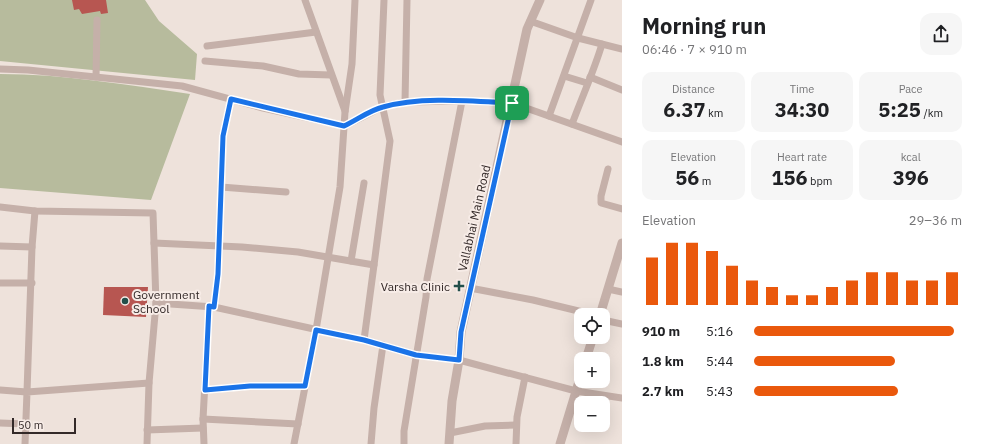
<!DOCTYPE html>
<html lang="en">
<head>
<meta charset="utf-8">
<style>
  :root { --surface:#fff; --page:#f6f6f6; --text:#202124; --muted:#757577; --accent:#ea580c }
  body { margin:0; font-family:"IBM Plex Sans",sans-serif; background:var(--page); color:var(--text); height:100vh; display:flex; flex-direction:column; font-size:15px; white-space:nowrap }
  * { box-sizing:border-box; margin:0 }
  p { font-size:13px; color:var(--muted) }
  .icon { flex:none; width:22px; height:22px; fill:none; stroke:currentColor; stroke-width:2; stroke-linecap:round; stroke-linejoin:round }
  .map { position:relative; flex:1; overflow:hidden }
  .sheet { display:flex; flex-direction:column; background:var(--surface); width:360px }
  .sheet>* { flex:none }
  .buttons { position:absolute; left:574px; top:308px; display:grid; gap:8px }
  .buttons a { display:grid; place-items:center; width:36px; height:36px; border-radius:8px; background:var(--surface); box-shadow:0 4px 16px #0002; font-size:20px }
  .scale { position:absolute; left:12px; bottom:10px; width:64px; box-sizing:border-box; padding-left:4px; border:2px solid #332928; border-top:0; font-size:11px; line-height:14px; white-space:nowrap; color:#332928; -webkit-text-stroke:3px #f7ece7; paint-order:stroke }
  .pin { position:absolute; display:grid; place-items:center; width:34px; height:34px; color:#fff; margin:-17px; border-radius:8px; box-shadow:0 2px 6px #0006 }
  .round { display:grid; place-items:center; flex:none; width:42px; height:42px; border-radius:12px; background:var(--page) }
  .headline { display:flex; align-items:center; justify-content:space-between; height:68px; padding:0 20px }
  h1 { font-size:22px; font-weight:800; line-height:30px }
  .stats { display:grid; grid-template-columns:repeat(3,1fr); gap:6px; height:68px; padding:4px 20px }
  .stats div { display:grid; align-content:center; border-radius:10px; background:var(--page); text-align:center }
  .stats b { font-size:20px; font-weight:800 }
  .stats small { font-size:11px; font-weight:400 }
  .stats p { font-size:11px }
  .chart { height:112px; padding:8px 20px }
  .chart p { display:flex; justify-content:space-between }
  .chart svg { width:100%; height:72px; margin-top:4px; stroke:var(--accent); stroke-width:6 }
  ul { padding:0 20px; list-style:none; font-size:13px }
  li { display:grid; grid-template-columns:64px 48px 1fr; align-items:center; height:30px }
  li i { height:10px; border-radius:5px; background:var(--accent) }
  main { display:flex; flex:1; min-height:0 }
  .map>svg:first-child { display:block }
</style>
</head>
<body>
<main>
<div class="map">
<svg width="622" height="444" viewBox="0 0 622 444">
  <rect width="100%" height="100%" fill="#eee2db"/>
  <!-- green -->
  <g fill="#b7bb9d">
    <polygon points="0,0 145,0 159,21 197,54 195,80 0,61"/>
    <path d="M0,74C63,74 128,85 190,94L151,200L0,188Z"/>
  </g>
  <!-- building -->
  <g fill="#b75651">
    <polygon points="72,0 106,0 108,13 101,14 100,11 82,14 79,9 74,10"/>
    <polygon points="104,287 148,287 146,317 103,315"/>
  </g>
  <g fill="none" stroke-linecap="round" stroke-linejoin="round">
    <!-- minor -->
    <g stroke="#c5b0a9" stroke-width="7">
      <polyline points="305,0 345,111"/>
      <polyline points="530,21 578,38 622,49"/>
      <polyline points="207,46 316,32"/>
      <polyline points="205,61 263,66 299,74 331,75"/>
      <polyline points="0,69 28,70 182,86 263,108 345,126 382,107 405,102 462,101 512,103 622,142"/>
      <polyline points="564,76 587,83"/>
      <polyline points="96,77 97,20"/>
      <polyline points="590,77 622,90"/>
      <polyline points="405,102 407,0"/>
      <polyline points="549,116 591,0"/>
      <path d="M572,124C582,97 594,71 602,44"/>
      <polyline points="608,169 601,196 601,203 622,209"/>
      <polyline points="221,187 286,192"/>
      <polyline points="0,207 35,211 153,213 156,303 214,307 364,340 416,355 459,360 576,391 622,398"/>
      <polyline points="154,243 242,247 298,252 374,265 390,141 380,95 384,0"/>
      <polyline points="0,246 32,247 35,211"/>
      <polyline points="351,261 364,183"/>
      <polyline points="0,283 32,283"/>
      <polyline points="470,288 533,300 595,315"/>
      <polyline points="608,289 622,292"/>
      <polyline points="214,307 218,274 223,135 231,99"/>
      <polyline points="603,320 622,324"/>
      <polyline points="364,340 374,265"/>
      <polyline points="0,390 27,392 32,247"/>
      <polyline points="205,390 250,386 305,386"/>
      <polyline points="203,419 298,424"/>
      <polyline points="0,423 26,424"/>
      <polyline points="147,430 203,428"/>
      <polyline points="450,433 485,426 516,425"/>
      <polyline points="25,444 27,392 149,383 156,303"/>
      <polyline points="147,444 149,383"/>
      <polyline points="204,444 203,419 209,307"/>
      <polyline points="294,444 316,330 340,187 345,112 352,64 355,0"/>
      <polyline points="371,444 374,408 383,345"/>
      <polyline points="404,444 404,431 426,297 427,279 462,101"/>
      <polyline points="516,444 517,417 525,377"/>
    </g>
    <!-- tertiary -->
    <g stroke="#c5b0a9" stroke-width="9">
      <polyline points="600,315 622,243"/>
      <polyline points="586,359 593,337"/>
      <polyline points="449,444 452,401 459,360 461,332 527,29 540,0"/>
      <polyline points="560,444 581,375"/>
    </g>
  </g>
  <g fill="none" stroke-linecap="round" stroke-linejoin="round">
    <!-- route casing -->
    <g stroke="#fff" stroke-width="8">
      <path id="route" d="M231,99L344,126C357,120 370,110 383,107C420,96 473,101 512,103L461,332L459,360L416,355L364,340L316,330L305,386H250L205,390L209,306L214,307L218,274L223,136Z"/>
    </g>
    <!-- route -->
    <use href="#route" stroke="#1a73e8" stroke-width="5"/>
  </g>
  <!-- markers -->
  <g fill="#224f4a" stroke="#f7ece7" stroke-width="1.5">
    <path d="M457 280h4v4h4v4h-4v4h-4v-4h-4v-4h4z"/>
    <circle cx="125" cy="301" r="4"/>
  </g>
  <g text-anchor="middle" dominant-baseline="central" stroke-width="4" stroke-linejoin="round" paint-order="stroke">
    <!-- street labels -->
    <g font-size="12" fill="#332928" stroke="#f7ece7">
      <text transform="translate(474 218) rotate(-77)">Vallabhai Main Road</text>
    </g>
    <!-- poi labels -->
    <g font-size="12" fill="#332928" stroke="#f7ece7" text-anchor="end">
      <text x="450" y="286">Varsha Clinic</text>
      <text x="133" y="294" text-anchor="start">Government<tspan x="133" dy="14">School</tspan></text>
    </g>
  </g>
</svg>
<div class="buttons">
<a><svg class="icon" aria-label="locate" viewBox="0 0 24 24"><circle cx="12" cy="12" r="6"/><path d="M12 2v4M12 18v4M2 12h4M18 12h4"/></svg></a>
<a>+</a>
<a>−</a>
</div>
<div class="scale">50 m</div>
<div class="pin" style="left:512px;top:103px;background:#1e9e55"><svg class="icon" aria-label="arrive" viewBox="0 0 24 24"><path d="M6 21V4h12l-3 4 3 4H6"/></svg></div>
</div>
<section class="sheet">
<div class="headline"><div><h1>Morning run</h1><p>06:46 · 7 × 910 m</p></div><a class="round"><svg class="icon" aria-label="share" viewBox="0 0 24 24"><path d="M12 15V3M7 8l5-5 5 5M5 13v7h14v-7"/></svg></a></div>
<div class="stats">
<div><p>Distance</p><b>6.37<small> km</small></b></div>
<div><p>Time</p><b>34:30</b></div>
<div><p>Pace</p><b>5:25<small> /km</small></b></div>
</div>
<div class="stats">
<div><p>Elevation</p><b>56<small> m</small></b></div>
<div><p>Heart rate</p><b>156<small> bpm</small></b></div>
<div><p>kcal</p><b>396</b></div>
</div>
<div class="chart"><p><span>Elevation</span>29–36 m</p>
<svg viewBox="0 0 160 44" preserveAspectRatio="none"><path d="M5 44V15M15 44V6M25 44V6M35 44V11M45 44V20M55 44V29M65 44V33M75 44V38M85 44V38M95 44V33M105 44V29M115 44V24M125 44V24M135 44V29M145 44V29M155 44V24"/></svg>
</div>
<ul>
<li><b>910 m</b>5:16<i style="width:96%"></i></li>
<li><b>1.8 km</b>5:44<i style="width:68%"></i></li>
<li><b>2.7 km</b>5:43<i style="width:69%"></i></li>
</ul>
</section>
</main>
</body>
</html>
